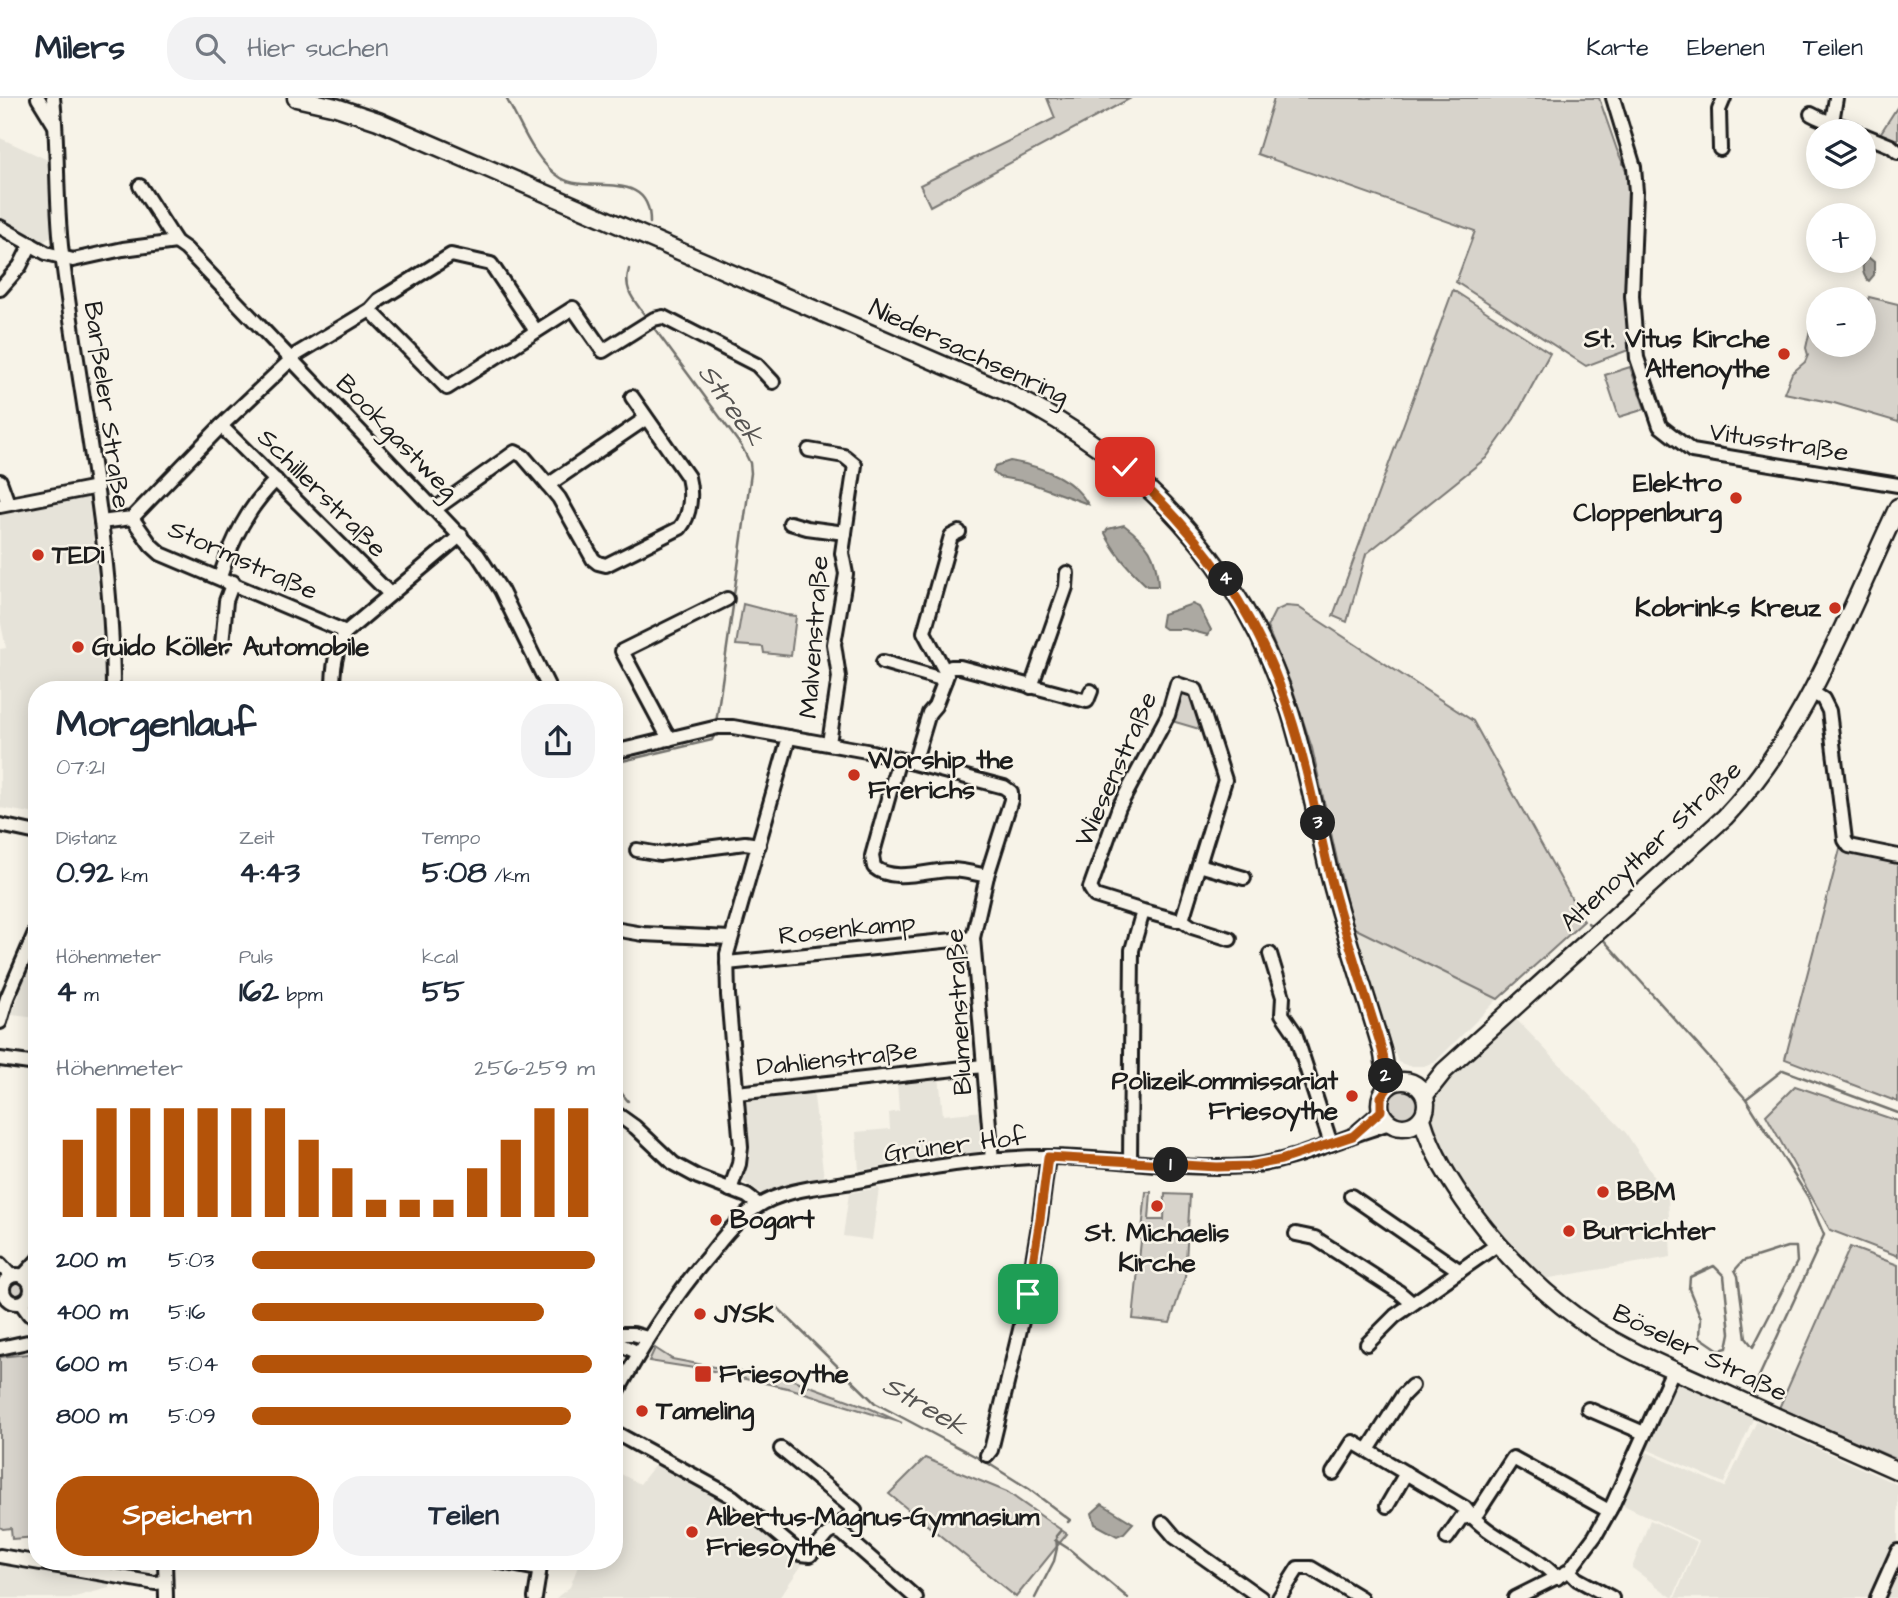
<!DOCTYPE html>
<html lang="de">
<head>
<meta charset="utf-8">
<style>
  :root { --surface:#fff; --page:#f2f2f3; --text:#1f2937; --muted:#747a83; --line:#e0e1e3; --accent:#b45309 }
  body { margin:0; font-family:"Architects Daughter",sans-serif; background:var(--page); color:var(--text); height:100vh; display:flex; flex-direction:column; font-size:26px; white-space:nowrap }
  * { box-sizing:border-box; margin:0 }
  p { font-size:23px; color:var(--muted) }
  .icon { flex:none; width:38px; height:38px; fill:none; stroke:currentColor; stroke-width:2; stroke-linecap:round; stroke-linejoin:round }
  .map { position:relative; flex:1; overflow:hidden }
  .side { position:absolute; left:28px; top:583px; width:595px; height:889px; display:flex; flex-direction:column; background:var(--surface); border-radius:28px; box-shadow:0 4px 18px #0003 }
  .side>* { flex:none }
  .tools { position:absolute; left:1806px; top:21px; display:grid; gap:14px }
  .tools a { display:grid; place-items:center; width:70px; height:70px; border-radius:50%; background:var(--surface); box-shadow:0 4px 18px #0003; font-size:35px }
  .pin { position:absolute; display:grid; place-items:center; width:60px; height:60px; color:#fff; margin:-30px; border-radius:14px; box-shadow:0 4px 10px #0006 }
  .km { position:absolute; width:35px; height:35px; margin:-18px; border-radius:50%; background:#222; color:#fff; font-size:19px; line-height:35px; text-align:center }
  .round { display:grid; place-items:center; flex:none; width:74px; height:74px; border-radius:28px; background:var(--page) }
  .headline { display:flex; align-items:center; justify-content:space-between; height:119px; padding:0 28px }
  h1 { font-size:38px; font-weight:700; line-height:52px }
  .stats { display:grid; grid-template-columns:repeat(3,1fr); gap:10px; height:119px; padding:7px 28px }
  .stats div { display:grid; align-content:center }
  .stats b { font-size:30px; font-weight:700 }
  .stats small { font-size:19px; font-weight:400 }
  .stats p { font-size:19px }
  .chart { height:196px; padding:14px 28px }
  .chart p { display:flex; justify-content:space-between }
  .chart svg { width:100%; height:126px; margin-top:7px; stroke:var(--accent); stroke-width:6 }
  .button { display:flex; gap:14px; margin-top:auto; padding:14px 28px }
  .button a { flex:1; height:80px; border-radius:28px; background:var(--accent); color:#fff; font-size:28px; font-weight:700; line-height:80px; text-align:center }
  .button a+a { background:var(--page); color:var(--text) }
  ul { padding:0 28px; list-style:none; font-size:23px }
  li { display:grid; grid-template-columns:112px 84px 1fr; align-items:center; height:52px }
  li i { height:18px; border-radius:9px; background:var(--accent) }
  header { display:flex; align-items:center; gap:42px; box-sizing:border-box; height:98px; padding:0 35px; background:var(--surface); border-bottom:2px solid var(--line) }
  header strong { font-size:33px }
  nav { display:flex; gap:38px; margin-inline-start:auto; font-size:24px }
  .search { width:490px; height:63px; background:var(--page); display:flex; align-items:center; gap:18px; box-sizing:border-box; padding:0 24px; border-radius:28px; color:var(--muted); font-size:26px }
  .map>svg:first-child { display:block }
</style>
</head>
<body>
<header>
<strong>Milers</strong>
<div class="search"><svg class="icon" aria-label="search" viewBox="0 0 24 24"><circle cx="10" cy="10" r="6"/><path d="M15 15l6 6"/></svg>Hier suchen</div>
<nav><a>Karte</a><a>Ebenen</a><a>Teilen</a></nav>
</header>
<div class="map">
<svg width="1898" height="1500" viewBox="0 0 1898 1500">
  <rect width="100%" height="100%" fill="#f7f3e8"/>
  <filter id="ink" filterUnits="userSpaceOnUse"><feTurbulence type="fractalNoise" baseFrequency=".0143" numOctaves="2"/><feDisplacementMap in="SourceGraphic" scale="14" xChannelSelector="R" yChannelSelector="G"/><feConvolveMatrix kernelMatrix="1 2 1 2 8 2 1 2 1" color-interpolation-filters="sRGB"/></filter>
  <g filter="url(#ink)">
    <!-- built -->
    <g fill="#e6e3d9">
      <polygon points="0,40 50,63 51,139 43,144 0,121"/>
      <polygon points="89,399 105,559 105,591 37,592 37,716 0,710 0,551 6,550 0,521 0,417"/>
      <polygon points="1352,829 1498,901 1436,963 1424,968 1409,968 1398,964"/>
      <polygon points="33,857 37,857 37,920 12,917"/>
      <polygon points="1515,920 1626,1035 1668,1100 1671,1159 1544,1181 1512,1149 1495,1127 1431,1038 1428,1020 1432,999 1440,987"/>
      <polygon points="939,978 943,1017 983,1013 987,1052 859,1072 856,1034 890,1031 889,1015 899,1013 897,984"/>
      <polygon points="813,991 824,1080 774,1091 762,1096 742,1083 750,1059 743,1003 748,998"/>
      <polygon points="879,1090 872,1142 843,1138 849,1095"/>
      <polygon points="1672,1282 1754,1319 1724,1385 1642,1349"/>
      <polygon points="1757,1323 1898,1387 1898,1500 1675,1500 1699,1443 1619,1405 1644,1353 1725,1389"/>
      <polygon points="658,1363 735,1406 804,1464 779,1500 556,1500 570,1489 580,1463 614,1463 614,1382 619,1375 640,1386"/>
      <polygon points="1650,1422 1697,1444 1673,1500 1632,1470"/>
      <polygon points="0,1462 110,1481 109,1490 71,1500 0,1500"/>
    </g>
    <!-- green -->
    <g fill="#d7d3cb" stroke="#7a7874" stroke-width="2">
      <polygon points="1047,0 1131,0 930,108 920,87 1055,20"/>
      <polygon points="1274,0 1599,0 1617,52 1633,88 1631,251 1586,268 1456,184 1475,133 1257,56"/>
      <polygon points="1898,8 1898,45 1880,36"/>
      <polygon points="1453,192 1550,255 1514,321 1486,360 1366,456 1347,524 1333,518"/>
      <polygon points="1869,199 1898,206 1898,324 1834,305 1784,295 1792,275 1805,264 1808,257 1806,250 1811,227 1818,229 1818,247 1864,247 1864,214"/>
      <polygon points="1630,269 1645,311 1619,319 1605,277"/>
      <polygon points="743,506 786,517 796,518 791,558 764,555 763,549 736,547"/>
      <polygon points="1286,508 1298,509 1473,623 1584,823 1498,901 1352,829 1312,650 1292,589 1267,529 1275,513"/>
      <path d="M1185,593C1199,598 1202,620 1206,633L1172,623L1178,597Z"/>
      <polygon points="1840,751 1898,765 1898,1004 1785,961"/>
      <polygon points="1795,988 1898,1023 1898,1158 1830,1132 1766,1017"/>
      <circle cx="1403" cy="1007" r="16"/>
      <polygon points="1146,1094 1151,1094 1149,1122 1164,1122 1165,1096 1190,1097 1185,1179 1170,1225 1133,1221"/>
      <polygon points="1850,1149 1898,1167 1898,1362 1779,1310"/>
      <circle cx="17" cy="1191" r="8"/>
      <polygon points="655,1250 672,1261 772,1280 777,1276 867,1309 902,1325 792,1291 727,1277 726,1275 649,1263"/>
      <polygon points="37,1255 37,1439 12,1441 11,1430 3,1431 0,1429 0,1259"/>
      <polygon points="925,1360 1007,1394 1067,1436 1016,1499 889,1396"/>
    </g>
    <!-- water -->
    <g fill="#aca9a2" stroke="#72716c" stroke-width="2">
      <path d="M1868,159L1874,164V177L1869,183C1861,177 1862,168 1864,160Z"/>
      <path d="M1010,363C1040,368 1072,379 1088,406L1027,384L999,379L993,374L995,368Z"/>
      <path d="M1124,427C1148,445 1157,457 1158,488H1147C1131,473 1114,455 1105,435L1108,431Z"/>
      <polygon points="1192,506 1199,509 1211,532 1208,537 1185,531 1165,531 1161,528 1163,516"/>
      <polygon points="1102,1406 1133,1425 1124,1435 1117,1438 1095,1426 1092,1415"/>
    </g>
    <g fill="none" stroke-linecap="round" stroke-linejoin="round">
      <!-- stream -->
      <g stroke="#72716c" stroke-width="2.5">
        <path d="M506,0C521,26 534,63 561,80C589,97 651,69 650,125"/>
        <path d="M629,171C623,191 633,201 644,216"/>
        <polyline points="654,230 742,349 750,365 751,375 734,497"/>
        <polyline points="716,625 733,508"/>
        <polyline points="614,665 712,642 715,636"/>
        <polyline points="1588,825 1594,831"/>
        <polyline points="1601,839 1746,1001 1808,1099 1824,1137 1751,1296"/>
        <polyline points="614,986 628,1003"/>
        <polyline points="1746,1001 1783,972 1898,1015"/>
        <polygon points="1787,1149 1796,1149 1797,1164 1753,1249 1746,1240 1738,1178 1735,1172 1743,1163"/>
        <polygon points="1714,1168 1724,1178 1730,1235 1727,1250 1719,1252 1700,1239 1701,1220 1689,1191 1690,1179"/>
        <polyline points="776,1208 875,1305 986,1364 1029,1391 1070,1422 1068,1424"/>
        <polyline points="1055,1442 1069,1451 1128,1500"/>
        <polyline points="1035,1500 1054,1463 1057,1450 1056,1438 1061,1432"/>
      </g>
      <!-- minor casing -->
      <g stroke="#1c1c1c" stroke-width="18">
        <g id="minor">
          <polyline points="38,0 54,26"/>
          <path d="M53,0C59,55 55,110 63,164C81,306 113,448 113,592"/>
          <polyline points="1613,0 1634,69 1636,94 1632,198 1637,260 1660,328 1692,353 1898,387"/>
          <path d="M1811,16C1825,24 1841,27 1856,33"/>
          <polyline points="1832,24 1836,0"/>
          <polyline points="1864,37 1891,48 1898,54"/>
          <polyline points="1720,51 1719,12 1724,0"/>
          <polyline points="140,88 176,144 186,151 478,457 501,492 550,592"/>
          <polyline points="0,129 46,155 73,162 123,151 176,144"/>
          <polyline points="0,191 20,168 31,146"/>
          <polyline points="370,212 447,290 573,210 603,253 654,221 663,219 757,267 773,284"/>
          <polyline points="221,328 390,496"/>
          <polyline points="809,352 844,358 855,367 842,455 846,476 834,546 839,579 829,645"/>
          <polyline points="0,383 8,405"/>
          <path d="M548,387L559,400L593,461L598,465L606,467L680,430C691,417 692,395 688,379L632,299"/>
          <polyline points="0,408 97,389"/>
          <polyline points="435,411 515,354 523,358 548,387 645,321"/>
          <polyline points="132,420 151,447 161,456 346,534"/>
          <polyline points="101,424 132,420 221,328 297,256 370,212 379,202 451,157 491,166 536,233"/>
          <polyline points="790,425 807,430 845,435"/>
          <path d="M220,479C232,442 248,409 276,382"/>
          <polyline points="222,547 226,503 233,484"/>
          <polyline points="883,564 945,582"/>
          <polyline points="945,573 951,569 960,569 1087,603 1091,593"/>
          <polyline points="1031,589 1066,489 1067,475"/>
          <path d="M333,592C333,570 335,553 346,534L461,437"/>
          <polyline points="1812,594 1823,601 1829,613 1845,742 1849,748 1898,758"/>
          <polyline points="669,641 622,553 727,501"/>
          <polyline points="614,654 718,629 733,629 872,654 1004,689 1011,694 1011,702 987,778 973,840 992,1062"/>
          <path d="M899,661L872,758L874,769C893,785 926,773 949,772C963,772 974,775 987,778"/>
          <polyline points="914,665 929,615 935,608 947,577 924,534 951,438 959,434"/>
          <polyline points="0,727 37,735"/>
          <polyline points="637,752 660,756 745,745 759,747"/>
          <polyline points="1199,767 1244,780"/>
          <polyline points="1182,822 1192,829 1230,841"/>
          <polyline points="614,831 643,836 731,840"/>
          <polyline points="1270,856 1283,899 1282,916 1295,935 1331,1046"/>
          <polyline points="727,865 973,840"/>
          <polyline points="0,924 7,900 37,830"/>
          <polyline points="0,961 37,966"/>
          <polyline points="737,995 983,968"/>
          <polyline points="614,1014 635,1029 674,1066 698,1079 747,1098 759,1107"/>
          <polyline points="1358,1033 1381,1013"/>
          <polyline points="1130,1064 1132,852 1143,813 1095,798 1090,790 1119,709 1168,617 1177,586 1196,592 1225,682 1182,822 1176,822 1143,813"/>
          <polyline points="730,1092 739,1066 741,1049 728,897 727,856 789,639"/>
          <polyline points="1351,1098 1460,1173"/>
          <polyline points="1296,1136 1315,1140 1399,1194 1412,1205"/>
          <polyline points="0,1166 11,1178"/>
          <circle cx="17" cy="1191" r="14"/>
          <polyline points="23,1178 37,1163"/>
          <polyline points="21,1205 29,1216 37,1219"/>
          <polyline points="614,1236 633,1236 647,1240"/>
          <polyline points="614,1244 639,1255"/>
          <polyline points="1367,1246 1395,1218 1498,1146"/>
          <polyline points="0,1250 37,1242"/>
          <path d="M614,1300C642,1248 672,1200 711,1155C724,1138 737,1122 755,1110C782,1091 820,1089 852,1084C916,1072 981,1059 1046,1059C1113,1059 1180,1073 1248,1068C1283,1065 1316,1051 1349,1039C1362,1034 1376,1030 1389,1025"/>
          <polyline points="1588,1311 1644,1335"/>
          <polyline points="614,1334 733,1399 801,1456 810,1457 828,1436 835,1432 843,1436 916,1500"/>
          <polyline points="781,1351 855,1412 835,1432"/>
          <polyline points="1368,1352 1403,1297 1412,1288"/>
          <polyline points="987,1357 991,1352 1024,1215 1040,1121 1048,1059"/>
          <path d="M1333,1375L1353,1344L1465,1410C1490,1443 1530,1450 1557,1480"/>
          <polyline points="1387,1408 1406,1375"/>
          <polyline points="1163,1425 1175,1439 1261,1500"/>
          <polyline points="1447,1440 1461,1420 1472,1418 1478,1414 1513,1360 1609,1413"/>
          <polyline points="0,1458 155,1485 165,1484"/>
          <polyline points="165,1463 166,1500"/>
          <polyline points="495,1463 538,1471"/>
          <polyline points="1569,1473 1577,1481 1612,1500"/>
          <polyline points="535,1500 541,1463"/>
          <polyline points="1279,1500 1298,1470 1311,1470 1361,1500"/>
          <polyline points="1515,1500 1569,1473 1595,1438 1612,1408 1673,1272"/>
          <polyline points="1877,1500 1898,1453"/>
        </g>
      </g>
      <!-- major casing -->
      <g stroke="#1c1c1c" stroke-width="21">
        <g id="major">
          <path d="M296,0L336,9L378,23L1006,294C1142,361 1243,468 1290,614C1307,668 1317,724 1330,779C1345,837 1365,894 1382,952C1385,964 1385,976 1389,988"/>
          <circle cx="1403" cy="1006" r="23"/>
          <path d="M1425,997L1444,973L1725,719C1807,632 1847,516 1898,409"/>
          <path d="M1422,1021C1432,1055 1451,1085 1472,1114C1505,1158 1548,1201 1594,1231C1630,1254 1670,1270 1709,1288C1772,1317 1835,1345 1898,1373"/>
        </g>
      </g>
      <!-- minor -->
      <use href="#minor" stroke="#f7f3e8" stroke-width="12"/>
      <!-- major -->
      <use href="#major" stroke="#f7f3e8" stroke-width="16"/>
    </g>
  </g>
  <g fill="none" stroke-linecap="round" stroke-linejoin="round" filter="url(#ink)">
    <!-- route casing -->
    <g stroke="#fff" stroke-width="14">
      <path id="route" d="M1028,1196L1040,1121L1048,1059L1217,1069L1250,1068L1281,1062L1353,1038L1381,1013V999L1389,988C1385,976 1385,963 1382,952C1365,894 1345,837 1330,778C1317,723 1307,667 1289,613C1256,513 1203,439 1125,369"/>
    </g>
    <!-- route -->
    <use href="#route" stroke="#b45309" stroke-width="9"/>
  </g>
  <!-- markers -->
  <g fill="#c8321e" stroke="#f7f3e8" stroke-width="2.5">
    <circle cx="1784" cy="256" r="7"/>
    <circle cx="1736" cy="400" r="7"/>
    <circle cx="38" cy="457" r="7"/>
    <circle cx="1835" cy="510" r="7"/>
    <circle cx="78" cy="549" r="7"/>
    <circle cx="854" cy="677" r="7"/>
    <circle cx="1352" cy="998" r="7"/>
    <circle cx="1603" cy="1094" r="7"/>
    <circle cx="1157" cy="1108" r="7"/>
    <circle cx="716" cy="1122" r="7"/>
    <circle cx="1569" cy="1133" r="7"/>
    <circle cx="700" cy="1216" r="7"/>
    <rect x="694" y="1267" width="18" height="18" rx="3.5"/>
    <circle cx="642" cy="1313" r="7"/>
    <circle cx="692" cy="1434" r="7"/>
  </g>
  <g text-anchor="middle" dominant-baseline="central" stroke-width="5" stroke-linejoin="round" paint-order="stroke">
    <!-- poi labels -->
    <g font-size="26" font-weight="bold" fill="#1c1c1c" stroke="#f7f3e8" text-anchor="start">
      <text x="1770" y="241" text-anchor="end">St. Vitus Kirche<tspan x="1770" dy="30">Altenoythe</tspan></text>
      <text x="1722" y="385" text-anchor="end">Elektro<tspan x="1722" dy="30">Cloppenburg</tspan></text>
      <text x="52" y="457">TEDi</text>
      <text x="1821" y="510" text-anchor="end">Kobrinks Kreuz</text>
      <text x="92" y="549">Guido Köller Automobile</text>
      <text x="868" y="662">Worship the<tspan x="868" dy="30">Frerichs</tspan></text>
      <text x="1338" y="983" text-anchor="end">Polizeikommissariat<tspan x="1338" dy="30">Friesoythe</tspan></text>
      <text x="1617" y="1094">BBM</text>
      <text x="730" y="1122">Bogart</text>
      <text x="1583" y="1133">Burrichter</text>
      <text x="1157" y="1135" text-anchor="middle">St. Michaelis<tspan x="1157" dy="30">Kirche</tspan></text>
      <text x="714" y="1216">JYSK</text>
      <text x="719" y="1276">Friesoythe</text>
      <text x="656" y="1313">Tameling</text>
      <text x="706" y="1419">Albertus-Magnus-Gymnasium<tspan x="706" dy="30">Friesoythe</tspan></text>
    </g>
    <!-- street labels -->
    <g font-size="26" fill="#1c1c1c" stroke="#f7f3e8">
      <text transform="translate(969 254) rotate(25)">Niedersachsenring</text>
      <text transform="translate(107 307) rotate(82)">Barßeler Straße</text>
      <text transform="translate(397 339) rotate(46)">Bookgastweg</text>
      <text transform="translate(1779 344) rotate(9)">Vitusstraße</text>
      <text transform="translate(322 395) rotate(45)">Schillerstraße</text>
      <text transform="translate(243 462) rotate(24)">Stormstraße</text>
      <text transform="translate(814 539) rotate(-86)">Malvenstraße</text>
      <text transform="translate(1116 671) rotate(-66)">Wiesenstraße</text>
      <text transform="translate(1651 748) rotate(-43)">Altenoyther Straße</text>
      <text transform="translate(847 831) rotate(-6)">Rosenkamp</text>
      <text transform="translate(959 914) rotate(-93)">Blumenstraße</text>
      <text transform="translate(837 961) rotate(-6)">Dahlienstraße</text>
      <text transform="translate(955 1047) rotate(-7)">Grüner Hof</text>
      <text transform="translate(1700 1255) rotate(26)">Böseler Straße</text>
    </g>
    <!-- water labels -->
    <g font-size="28" font-style="italic" fill="#565452" stroke="#f7f3e8">
      <text transform="translate(731 307) rotate(55)">Streek</text>
      <text transform="translate(925 1308) rotate(30)">Streek</text>
    </g>
  </g>
</svg>
<div class="tools">
<a><svg class="icon" aria-label="layers" viewBox="0 0 24 24"><path d="M12 4l9 5-9 5-9-5zM3 14l9 5 9-5"/></svg></a>
<a>+</a>
<a>−</a>
</div>
<div class="pin" style="left:1028px;top:1196px;background:#1e9e55"><svg class="icon" aria-label="arrive" viewBox="0 0 24 24"><path d="M6 21V4h12l-3 4 3 4H6"/></svg></div>
<div class="pin" style="left:1125px;top:369px;background:#d93025"><svg class="icon" aria-label="check" viewBox="0 0 24 24"><path d="M5 12l5 5 9-10"/></svg></div>
<b class="km" style="left:1171px;top:1067px">1</b>
<b class="km" style="left:1386px;top:978px">2</b>
<b class="km" style="left:1318px;top:725px">3</b>
<b class="km" style="left:1226px;top:481px">4</b>
<section class="side">
<div class="headline"><div><h1>Morgenlauf</h1><p>07:21</p></div><a class="round"><svg class="icon" aria-label="share" viewBox="0 0 24 24"><path d="M12 15V3M7 8l5-5 5 5M5 13v7h14v-7"/></svg></a></div>
<div class="stats">
<div><p>Distanz</p><b>0.92<small> km</small></b></div>
<div><p>Zeit</p><b>4:43</b></div>
<div><p>Tempo</p><b>5:08<small> /km</small></b></div>
</div>
<div class="stats">
<div><p>Höhenmeter</p><b>4<small> m</small></b></div>
<div><p>Puls</p><b>162<small> bpm</small></b></div>
<div><p>kcal</p><b>55</b></div>
</div>
<div class="chart"><p><span>Höhenmeter</span>256–259 m</p>
<svg viewBox="0 0 160 44" preserveAspectRatio="none"><path d="M5 44V17M15 44V6M25 44V6M35 44V6M45 44V6M55 44V6M65 44V6M75 44V17M85 44V27M95 44V38M105 44V38M115 44V38M125 44V27M135 44V17M145 44V6M155 44V6"/></svg>
</div>
<ul>
<li><b>200 m</b>5:03<i style="width:100%"></i></li>
<li><b>400 m</b>5:16<i style="width:85%"></i></li>
<li><b>600 m</b>5:04<i style="width:99%"></i></li>
<li><b>800 m</b>5:09<i style="width:93%"></i></li>
</ul>
<div class="button"><a>Speichern</a><a>Teilen</a></div>
</section>
</div>
</body>
</html>
